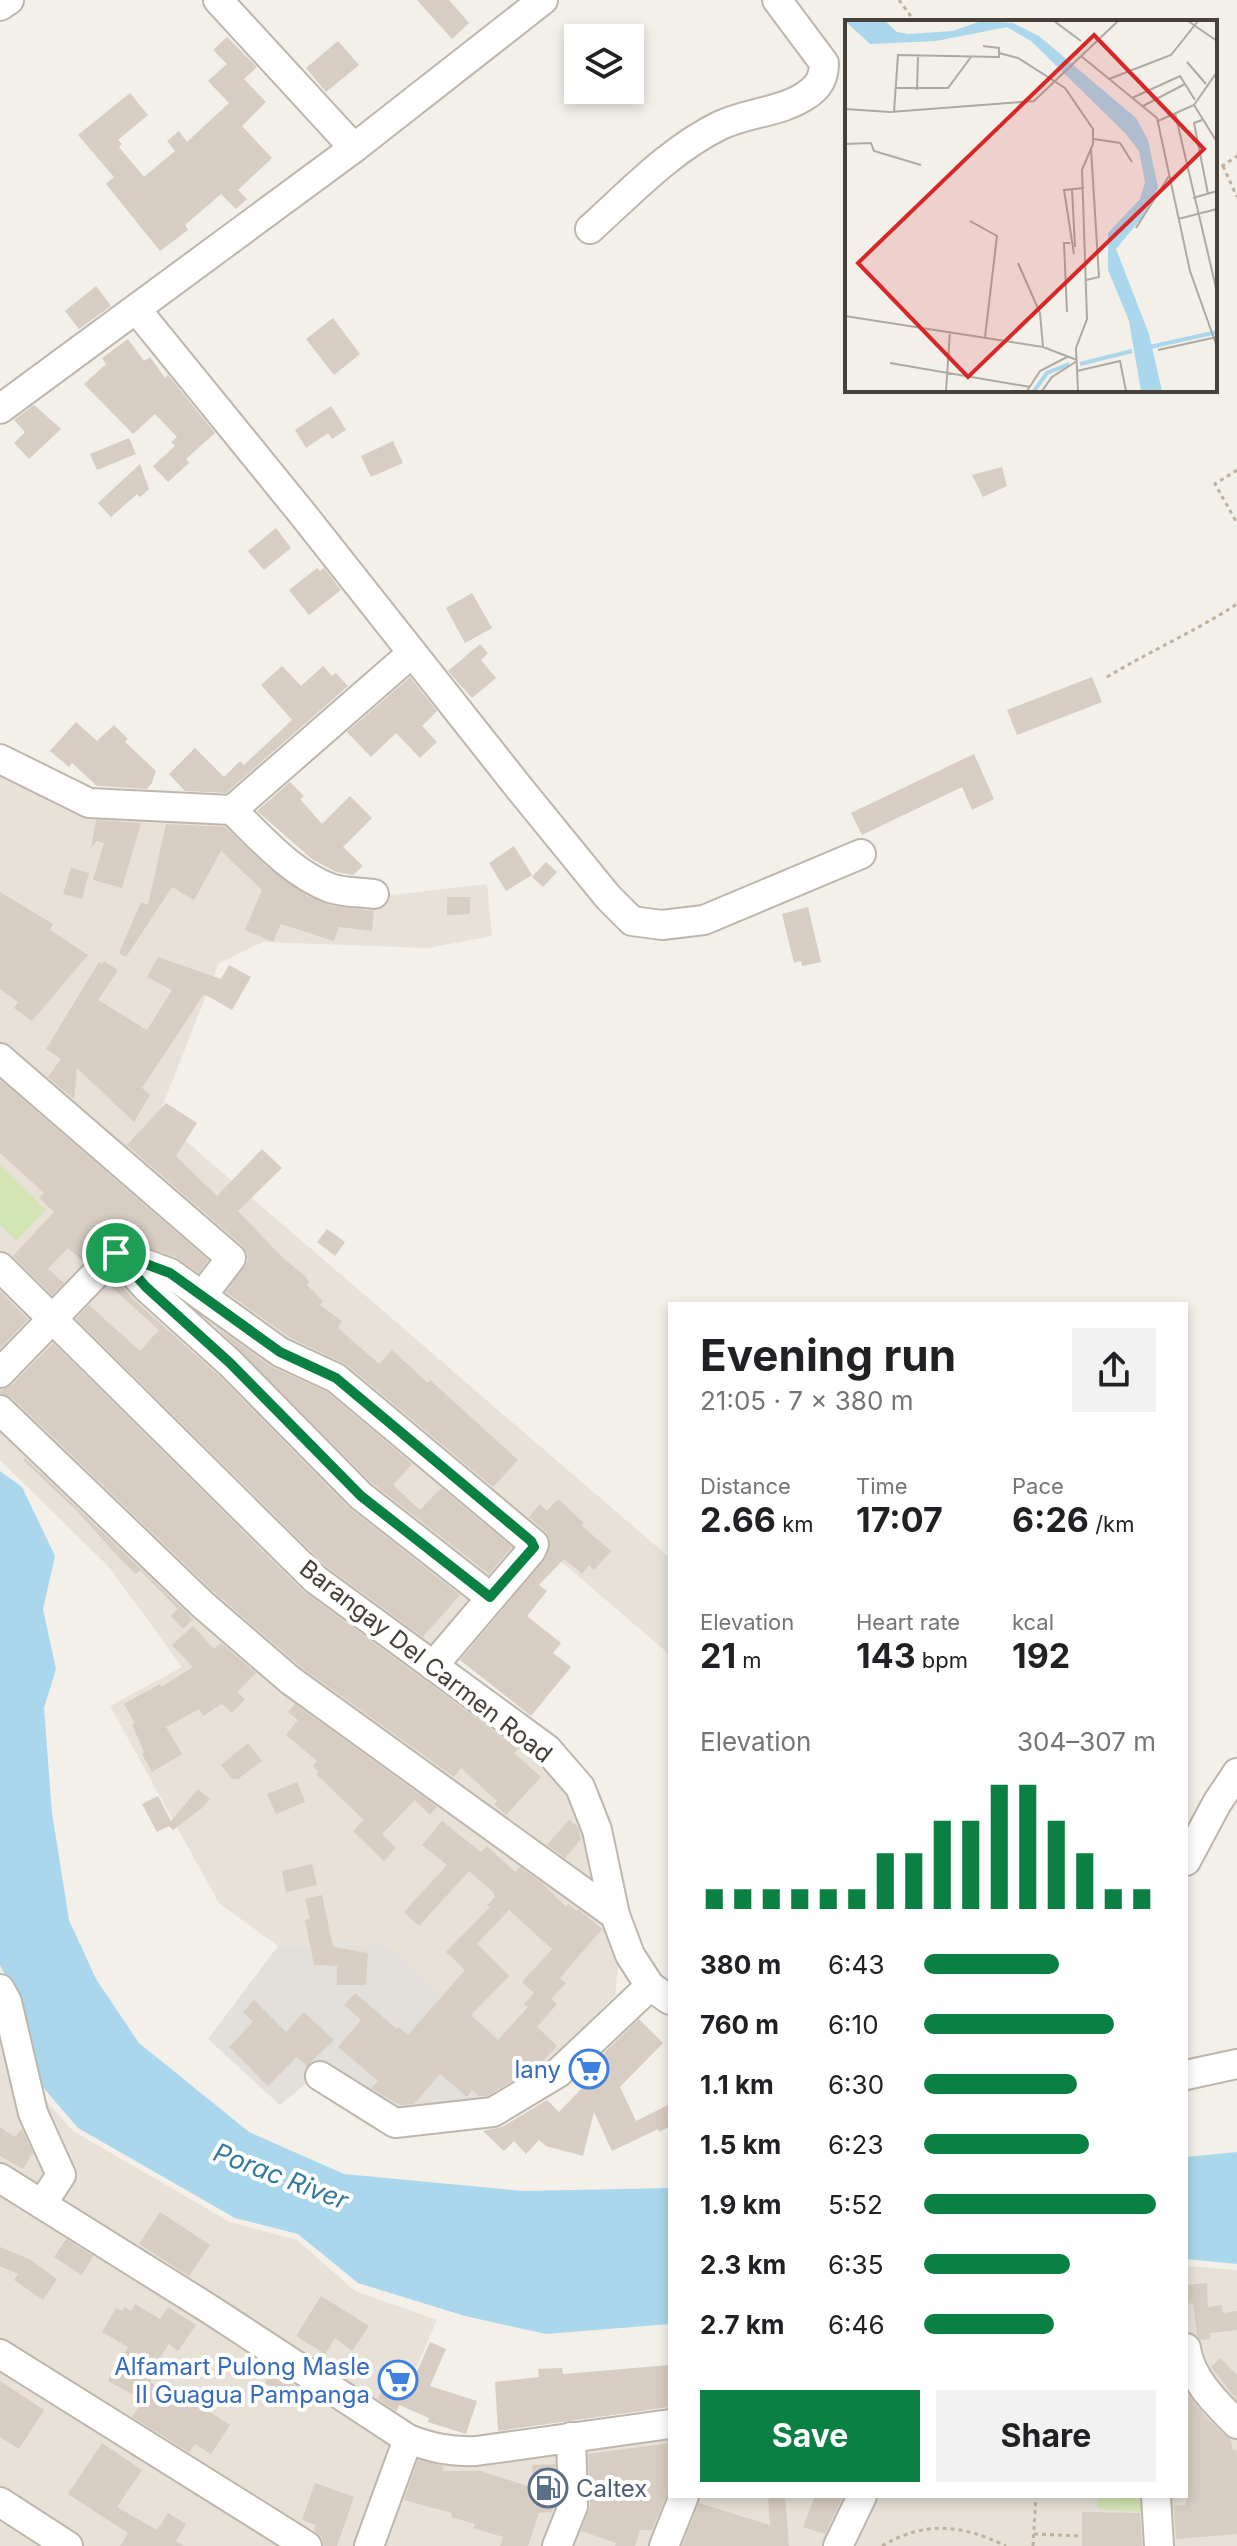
<!DOCTYPE html>
<html lang="en">
<head>
<meta charset="utf-8">
<style>
  :root { --surface:#fff; --page:#f2f2f2; --text:#202124; --muted:#757577; --accent:#0b8043 }
  body { margin:0; font-family:Inter,sans-serif; background:var(--page); color:var(--text); height:100vh; display:flex; flex-direction:column; font-size:30px; white-space:nowrap }
  * { box-sizing:border-box; margin:0 }
  p { font-size:26px; color:var(--muted) }
  .icon { flex:none; width:44px; height:44px; fill:none; stroke:currentColor; stroke-width:2; stroke-linecap:round; stroke-linejoin:round }
  .map { position:relative; flex:1; overflow:hidden }
  .sheet { position:absolute; left:668px; top:1302px; width:520px; height:1196px; display:flex; flex-direction:column; background:var(--surface); border-radius:0px; box-shadow:0 4px 12px #0003 }
  .sheet>* { flex:none }
  .fabs { position:absolute; left:564px; top:24px; display:grid; gap:16px }
  .fabs a { display:grid; place-items:center; width:80px; height:80px; border-radius:0px; background:var(--surface); box-shadow:0 4px 12px #0003; font-size:40px }
  .pin { position:absolute; display:grid; place-items:center; width:68px; height:68px; color:#fff; margin:-34px; border:4px solid #fff; border-radius:50%; box-shadow:0 2px 8px #0007 }
  .round { display:grid; place-items:center; flex:none; width:84px; height:84px; border-radius:0px; background:var(--page) }
  .summary { display:flex; align-items:center; justify-content:space-between; height:136px; padding:0 32px }
  h1 { font-size:44px; font-weight:700; line-height:60px }
  .figures { display:grid; grid-template-columns:repeat(3,1fr); gap:12px; height:136px; padding:8px 32px }
  .figures div { display:grid; align-content:center }
  .figures b { font-size:34px; font-weight:700 }
  .figures small { font-size:22px; font-weight:400 }
  .figures p { font-size:22px }
  .chart { height:224px; padding:16px 32px }
  .chart p { display:flex; justify-content:space-between }
  .chart svg { width:100%; height:144px; margin-top:8px; stroke:var(--accent); stroke-width:6 }
  .cta { display:flex; gap:16px; margin-top:auto; padding:16px 32px }
  .cta a { flex:1; height:92px; border-radius:0px; background:var(--accent); color:#fff; font-size:32px; font-weight:700; line-height:92px; text-align:center }
  .cta a+a { background:var(--page); color:var(--text) }
  ul { padding:0 32px; list-style:none; font-size:26px }
  li { display:grid; grid-template-columns:128px 96px 1fr; align-items:center; height:60px }
  li i { height:20px; border-radius:10px; background:var(--accent) }
  .map>svg:first-child { display:block }
</style>
</head>
<body>
<div class="map">
<svg width="1237" height="2546" viewBox="0 0 1237 2546">
  <rect width="100%" height="100%" fill="#f3efe9"/>
  <!-- residential -->
  <g fill="#e7e1d8">
    <polygon points="0,773 46,798 117,809 240,811 321,880 375,897 487,884 492,936 428,948 263,942 219,963 158,1117 670,1558 670,1655 544,1547 433,1672 571,1783 620,1951 615,1995 540,2072 472,2012 466,2018 384,1944 278,1946 219,1903 110,1706 182,1667 109,1567 0,1460"/>
    <polygon points="0,2012 48,2103 73,2131 230,2222 297,2240 355,2291 437,2320 394,2418 378,2493 359,2546 0,2546"/>
    <polygon points="1186,2266 1237,2270 1237,2412 1192,2360 1186,2306"/>
    <polygon points="1186,2374 1237,2428 1237,2546 373,2546 410,2444 670,2431 670,2496 1186,2496"/>
  </g>
  <!-- industrial -->
  <polygon fill="#e3dfdb" points="384,1944 466,2017 472,2012 540,2072 490,2111 389,2117 321,2071 280,2105 208,2039 278,1946"/>
  <!-- green -->
  <g fill="#d4e5b5">
    <polygon points="0,1165 46,1210 16,1241 0,1225"/>
    <polygon points="1097,2496 1146,2496 1145,2512 1097,2509"/>
  </g>
  <!-- water -->
  <g fill="#aad7ec">
    <polygon points="0,1471 22,1487 55,1556 43,1609 56,1669 44,1708 52,1813 69,1920 96,1979 139,2043 249,2132 344,2174 524,2191 670,2188 670,2324 546,2334 465,2316 358,2283 298,2234 235,2218 78,2128 41,2085 12,1989 0,1965"/>
    <polygon points="1237,2152 1237,2264 1186,2259 1186,2157"/>
  </g>
  <!-- building -->
  <g fill="#d7cdc2" fill-rule="evenodd">
    <polygon points="417,0 449,0 469,23 452,39"/>
    <polygon points="227,37 257,67 244,79 266,102 242,126 272,158 238,190 247,199 236,209 221,194 185,225 188,230 160,251 106,184 114,177 78,135 130,93 148,115 118,140 122,144 119,147 144,177 175,151 167,141 179,131 187,142 229,103 208,81 227,64 213,50"/>
    <polygon points="338,41 359,65 326,92 306,68"/>
    <polygon points="96,286 111,306 79,329 65,311"/>
    <polygon points="333,318 360,354 334,375 306,339"/>
    <polygon points="128,339 144,361 150,357 165,378 168,375 215,433 186,459 189,463 168,482 153,466 175,446 171,442 177,437 155,414 133,434 84,384 106,364 102,358"/>
    <polygon points="34,405 61,429 29,459 14,443 25,432 14,420"/>
    <polygon points="331,406 346,430 332,439 328,433 306,448 295,430"/>
    <polygon points="129,438 136,454 97,470 90,454"/>
    <polygon points="393,441 403,463 371,477 361,456"/>
    <polygon points="140,464 149,489 140,497 137,494 111,517 98,503"/>
    <polygon points="1002,467 1007,486 983,497 972,475"/>
    <polygon points="276,528 291,548 264,570 248,551"/>
    <polygon points="317,568 320,571 324,568 341,590 309,615 289,590"/>
    <polygon points="472,593 492,628 465,643 446,608"/>
    <polygon points="480,644 488,653 481,660 496,678 472,698 448,671"/>
    <polygon points="282,666 301,686 323,666 332,676 336,673 348,686 226,793 185,791 169,774 195,748 224,777 240,761 244,765 292,720 261,685"/>
    <polygon points="410,677 437,711 422,726 437,742 420,758 396,733 371,757 347,732"/>
    <polygon points="1092,677 1102,702 1017,735 1007,710"/>
    <polygon points="76,722 97,741 114,725 128,739 125,742 156,771 152,783 147,789 97,786 72,763 69,767 50,751"/>
    <polygon points="974,754 994,799 972,810 962,787 862,835 851,813"/>
    <polygon points="290,782 304,796 300,799 322,824 350,796 372,818 343,847 363,866 353,875 336,872 312,859 257,811"/>
    <polygon points="96,820 141,823 122,888 93,880 104,843 97,841 91,848"/>
    <polygon points="166,824 225,827 267,867 307,896 332,906 374,911 372,931 339,927 334,941 281,924 273,942 245,930 262,890 221,851 194,900 172,887 126,957 119,953 141,902 148,905"/>
    <polygon points="514,846 532,875 506,891 489,863"/>
    <polygon points="546,862 557,872 543,887 532,877"/>
    <polygon points="71,868 89,873 82,899 63,894"/>
    <polygon points="0,892 53,924 50,930 88,955 32,1021 14,1008 18,1002 0,989"/>
    <polygon points="447,897 470,897 470,914 447,915"/>
    <polygon points="808,907 821,962 802,966 801,961 794,963 782,914"/>
    <polygon points="158,957 221,979 229,965 251,977 232,1010 204,994 142,1088 150,1095 134,1122 77,1068 74,1099 48,1077 61,1059 46,1049 99,962 102,964 104,961 118,970 98,1000 147,1030 172,990 147,977"/>
    <polygon points="0,1080 208,1260 199,1273 176,1257 114,1236 104,1241 84,1262 68,1248 48,1269 64,1283 52,1295 13,1256 54,1212 39,1198 44,1193 0,1153"/>
    <polygon points="166,1103 197,1123 176,1156 217,1196 262,1149 282,1168 238,1211 283,1258 304,1275 309,1282 307,1285 323,1301 320,1305 342,1321 338,1328 379,1364 392,1350 428,1383 430,1380 518,1460 493,1487 347,1365 289,1337 226,1292 248,1261 247,1253 243,1246 121,1140 127,1145"/>
    <polygon points="327,1229 345,1242 335,1256 317,1242"/>
    <polygon points="115,1278 134,1300 218,1375 349,1508 460,1595 423,1637 326,1566 76,1319 89,1305 140,1351 159,1330 109,1285"/>
    <polygon points="0,1291 28,1319 0,1349"/>
    <polygon points="214,1325 270,1366 327,1392 412,1464 393,1485 420,1510 441,1488 512,1547 489,1574 372,1483"/>
    <polygon points="53,1343 303,1591 518,1749 514,1753 541,1777 506,1815 494,1804 497,1801 461,1768 454,1777 301,1667 213,1591 12,1398 0,1393 0,1390 12,1385"/>
    <polygon points="0,1434 193,1619 183,1629 171,1616 178,1609 140,1570 136,1574 122,1561 78,1512 23,1460 25,1458"/>
    <polygon points="558,1499 584,1523 581,1525 611,1551 594,1570 589,1565 582,1574 564,1559 539,1585 547,1591 527,1616 561,1643 553,1653 571,1667 531,1716 460,1660 546,1558 550,1539 545,1531 529,1517 540,1504 547,1511"/>
    <polygon points="193,1626 214,1649 221,1643 256,1673 237,1692 245,1699 232,1713 222,1704 203,1716 199,1709 166,1727 182,1754 152,1772 142,1754 144,1752 132,1724 135,1723 124,1704 160,1684 161,1687 193,1667 172,1645"/>
    <polygon points="295,1704 437,1807 430,1815 415,1800 382,1834 396,1848 384,1861 353,1831 364,1820 316,1774 319,1772 313,1766 317,1761 286,1735 298,1720 288,1712"/>
    <polygon points="248,1743 262,1761 238,1779 232,1779 221,1765"/>
    <polygon points="297,1782 305,1802 276,1814 267,1794"/>
    <polygon points="198,1789 210,1799 202,1808 173,1830 169,1826 157,1832 142,1804 158,1796 171,1821"/>
    <polygon points="569,1820 578,1827 581,1839 565,1858 547,1845"/>
    <path d="M442,1821L481,1852L487,1846L515,1872L520,1867L542,1883L566,1907L568,1904L577,1911L578,1909L602,1929L560,1978L566,1983L551,1999L557,2004L537,2027L557,2046L541,2063L487,2096H479L472,2090L467,2097L440,2074L414,2104L399,2105L371,2088L378,2081L338,2047L361,2020L344,2005L355,1993L397,2029L399,2027L408,2035L465,1970L446,1952L490,1907L487,1905L495,1897L494,1893L469,1871L419,1926L404,1912L447,1865L422,1845ZM509,1910L552,1949L522,1982L534,1993L524,2004L528,2007L498,2040L471,2015L509,1976L477,1944Z"/>
    <polygon points="312,1864 317,1885 286,1892 282,1871"/>
    <polygon points="322,1895 333,1947 368,1953 366,1985 337,1985 337,1966 314,1965 305,1920 310,1919 305,1899"/>
    <polygon points="254,2000 286,2032 304,2012 334,2040 307,2066 297,2057 268,2086 229,2047 253,2022 243,2012"/>
    <polygon points="639,2019 663,2043 620,2087 636,2121 670,2104 670,2126 659,2132 658,2129 612,2151 594,2112 583,2156 546,2146 539,2140 526,2154 514,2141 504,2151 483,2131 502,2127 547,2100 559,2112 582,2088 575,2081"/>
    <polygon points="0,2127 15,2137 22,2129 33,2153 23,2169 0,2156"/>
    <polygon points="160,2212 210,2245 189,2276 139,2244"/>
    <polygon points="66,2239 93,2256 82,2275 54,2257"/>
    <polygon points="0,2247 29,2259 57,2279 43,2300 14,2280 18,2274 0,2266"/>
    <polygon points="1207,2283 1208,2307 1222,2305 1223,2313 1237,2311 1237,2330 1210,2333 1210,2339 1200,2340 1197,2335 1193,2303 1188,2304 1186,2285"/>
    <polygon points="321,2296 369,2326 352,2351 335,2338 325,2354 296,2336"/>
    <polygon points="135,2304 160,2319 168,2307 196,2325 178,2351 169,2344 152,2369 156,2372 150,2382 179,2401 183,2395 230,2425 211,2454 195,2444 189,2452 132,2417 143,2400 108,2381 128,2347 102,2332 116,2308 122,2311 125,2307 131,2311"/>
    <polygon points="430,2342 446,2349 430,2386 477,2401 466,2434 428,2422 429,2418 399,2405 396,2411 378,2399 393,2364 416,2374"/>
    <polygon points="1220,2358 1237,2375 1237,2400 1211,2367"/>
    <polygon points="670,2365 670,2407 498,2431 495,2382 539,2377 538,2369 562,2368 563,2374"/>
    <polygon points="272,2370 299,2388 292,2400 265,2383"/>
    <polygon points="0,2381 44,2410 19,2449 0,2437"/>
    <polygon points="1186,2392 1208,2419 1231,2440 1233,2451 1237,2450 1237,2534 1176,2539 1174,2506 1186,2505"/>
    <polygon points="102,2443 142,2470 117,2507 157,2530 168,2513 186,2524 176,2541 184,2546 120,2546 128,2533 68,2494"/>
    <polygon points="670,2443 670,2461 668,2461 670,2487 652,2530 640,2530 635,2546 615,2546 616,2543 581,2531 590,2506 588,2454"/>
    <polygon points="418,2460 444,2466 442,2471 481,2471 533,2488 532,2465 555,2464 556,2503 552,2512 539,2513 528,2546 500,2546 503,2537 473,2528 475,2524 451,2517 452,2513 404,2500"/>
    <polygon points="315,2483 354,2497 337,2546 324,2546 322,2537 314,2530 316,2525 302,2520"/>
    <polygon points="768,2496 785,2496 789,2546 682,2546 699,2503 770,2525"/>
    <polygon points="815,2496 843,2496 825,2534 803,2527"/>
    <polygon points="1082,2512 1140,2513 1142,2546 1082,2546"/>
  </g>
  <g fill="none" stroke-linecap="round" stroke-linejoin="round">
    <!-- minor casing -->
    <g stroke="#beb6ac" stroke-width="32">
      <g id="minor">
        <polyline points="218,0 354,148"/>
        <polyline points="0,6 9,0"/>
        <path d="M590,229C631,192 671,149 721,125C749,112 783,112 808,94C820,86 824,76 824,63L777,0"/>
        <polyline points="136,309 301,512 520,789 608,897 632,921 662,925 704,920 861,854"/>
        <polyline points="0,409 354,148 543,0"/>
        <path d="M0,759L89,803L232,810C262,839 291,873 330,888C344,893 360,892 374,894"/>
        <polyline points="232,810 412,653"/>
        <polyline points="0,1058 231,1258 202,1296"/>
        <polyline points="116,1253 170,1273 280,1352 336,1378 534,1544 531,1551 433,1666"/>
        <polyline points="119,1257 146,1287 230,1363 361,1496 490,1597"/>
        <polyline points="0,1267 315,1579 547,1749 580,1787 597,1830 615,1915 630,1955 650,1986 670,2000"/>
        <polyline points="0,1373 116,1253"/>
        <polyline points="0,1410 202,1604 290,1680 615,1915"/>
        <polyline points="1186,1861 1217,1803 1237,1773"/>
        <polyline points="0,1989 7,2002 33,2113 61,2175 42,2204"/>
        <polyline points="1186,2075 1237,2064"/>
        <polyline points="320,2076 395,2123 493,2112 558,2073 650,1986"/>
        <path d="M0,2178L211,2310L408,2439C432,2448 451,2452 476,2451L670,2424"/>
        <path d="M1186,2348C1190,2378 1216,2403 1237,2424"/>
        <polyline points="0,2354 307,2546"/>
        <polyline points="1156,2496 1159,2546"/>
        <polyline points="0,2502 68,2546"/>
        <polyline points="369,2546 408,2439"/>
        <polyline points="557,2546 573,2506 571,2437"/>
        <polyline points="664,2546 684,2496"/>
        <polyline points="838,2546 862,2496"/>
      </g>
    </g>
    <!-- path -->
    <g stroke="#bfb19e" stroke-width="3" stroke-dasharray="4 4" stroke-linecap="butt">
      <polyline points="899,0 915,22"/>
      <polyline points="1223,166 1237,197"/>
      <polyline points="1215,171 1237,156"/>
      <polyline points="1237,470 1215,484 1237,523"/>
      <path d="M1107,677C1150,651 1196,631 1237,604"/>
      <polyline points="1034,2534 1080,2536"/>
      <path d="M882,2546C925,2520 963,2525 1006,2546"/>
      <polyline points="1033,2546 1036,2496"/>
    </g>
    <!-- minor -->
    <use href="#minor" stroke="#fff" stroke-width="28"/>
  </g>
  <g fill="none" stroke-linecap="round" stroke-linejoin="round">
    <!-- route casing -->
    <g stroke="#fff" stroke-width="16">
      <polygon id="route" points="116,1253 170,1273 280,1352 336,1378 531,1541 534,1547 490,1597 361,1496 230,1363 146,1287"/>
    </g>
    <!-- route -->
    <use href="#route" stroke="#0b8043" stroke-width="10"/>
  </g>
  <!-- icons -->
  <defs>
    <g id="supermarket-ring" transform="scale(2)"><circle r="9.5" fill="#fff" stroke="#3f7fe0" stroke-width="1.5"/><path d="M-6-5.5h2.5l.6 2H6L4.5 2H-2.5L-4.4-4H-6ZM-1.5 3.2a1.3 1.3 0 1 0 .1 0ZM3 3.2a1.3 1.3 0 1 0 .1 0Z" fill="#3f7fe0"/></g>
    <g id="fuel-ring" transform="scale(2)"><circle r="9.5" fill="#fff" stroke="#5c6f8a" stroke-width="1.5"/><path d="M-5.5-6h7V0h2V4h1.3V-2.5L3-4.5l.8-.8L6-3V5H2.5V1h-1V6h-7ZM-4.2-4.7v3.2H.2V-4.7Z" fill="#5c6f8a"/></g>
  </defs>
  <g fill-rule="evenodd">
    <use href="#supermarket-ring" x="589" y="2069"/>
    <use href="#supermarket-ring" x="398" y="2380"/>
    <use href="#fuel-ring" x="548" y="2488"/>
  </g>
  <g text-anchor="middle" dominant-baseline="central" stroke-width="8" stroke-linejoin="round" paint-order="stroke">
    <!-- street labels -->
    <g font-size="24" fill="#474038" stroke="#fff">
      <text transform="translate(426 1661) rotate(38)">Barangay Del Carmen Road</text>
    </g>
    <!-- shop labels -->
    <g font-size="24" fill="#366cbe" stroke="#fff" text-anchor="end">
      <text x="561" y="2069">lany</text>
      <text x="370" y="2366">Alfamart Pulong Masle<tspan x="370" dy="28">II Guagua Pampanga</tspan></text>
    </g>
    <!-- service labels -->
    <g font-size="24" fill="#4e5e75" stroke="#fff" text-anchor="start">
      <text x="576" y="2488">Caltex</text>
    </g>
    <!-- water labels -->
    <g font-size="26" font-style="italic" fill="#337a9c" stroke="#fff">
      <text transform="translate(281 2176) rotate(21)">Porac River</text>
    </g>
  </g>
  <!-- overview -->
  <g transform="translate(845 20)">
    <rect width="372" height="372" fill="#f3efe9"/>
    <path d="M0,1H40L52,12L63,14L108,11L136,1L168,3L194,16L291,98L303,120L313,167L301,193L271,229L304,314L317,371H296L284,301L263,250V213L295,179L300,162L294,131L280,113L186,21L162,7L91,21L25,24Z" fill="#aad7ec"/>
    <path fill="none" stroke="#aad7ec" stroke-width="4" d="M305,327L372,312M235,344L287,331M189,371L202,353L224,344"/>
    <path fill="none" stroke="#aea9a2" stroke-width="2" d="M209,1L236,21M343,1L372,21M154,33L173,38L220,68L248,109V124L237,150L242,299L231,328L233,371M236,36L312,98L345,251L372,327M342,42L361,64M264,59L326,35L353,1M51,68H103L126,37M72,70L73,37M287,78L335,56L350,80M349,85L372,122M298,86L340,64M0,89L45,92L189,81L273,1M49,92L53,35L154,37V28L138,26M330,93L372,272M357,100L349,103L363,174M313,101L349,85L372,52M249,119L275,123L287,142M0,124L26,123L29,131L76,145M227,169L230,227M348,178L372,171M333,199L372,189M125,201L152,216L140,317M291,208L324,156M229,234L219,170L239,168M173,243L195,293L198,327M241,260L254,257L246,129M222,292L219,223H225M0,296L198,327L232,340M313,330L372,317M45,343L185,367M232,351L275,341L281,371M101,371L105,311M182,371L195,351L222,337M197,371L207,357L232,341"/>
    <path fill="#d62828" fill-opacity="0.15" stroke="#d62828" stroke-width="4" d="M249,15L359,129L123,357L13,243Z"/>
    <rect width="372" height="372" fill="none" stroke="#474038" stroke-width="4"/>
  </g>
</svg>
<div class="fabs">
<a><svg class="icon" aria-label="layers" viewBox="0 0 24 24"><path d="M12 4l9 5-9 5-9-5zM3 14l9 5 9-5"/></svg></a>
</div>
<div class="pin" style="left:116px;top:1253px;background:#1e9e55"><svg class="icon" aria-label="arrive" viewBox="0 0 24 24"><path d="M6 21V4h12l-3 4 3 4H6"/></svg></div>
<section class="sheet">
<div class="summary"><div><h1>Evening run</h1><p>21:05 · 7 × 380 m</p></div><a class="round"><svg class="icon" aria-label="share" viewBox="0 0 24 24"><path d="M12 15V3M7 8l5-5 5 5M5 13v7h14v-7"/></svg></a></div>
<div class="figures">
<div><p>Distance</p><b>2.66<small> km</small></b></div>
<div><p>Time</p><b>17:07</b></div>
<div><p>Pace</p><b>6:26<small> /km</small></b></div>
</div>
<div class="figures">
<div><p>Elevation</p><b>21<small> m</small></b></div>
<div><p>Heart rate</p><b>143<small> bpm</small></b></div>
<div><p>kcal</p><b>192</b></div>
</div>
<div class="chart"><p><span>Elevation</span>304–307 m</p>
<svg viewBox="0 0 160 44" preserveAspectRatio="none"><path d="M5 44V38M15 44V38M25 44V38M35 44V38M45 44V38M55 44V38M65 44V27M75 44V27M85 44V17M95 44V17M105 44V6M115 44V6M125 44V17M135 44V27M145 44V38M155 44V38"/></svg>
</div>
<ul>
<li><b>380 m</b>6:43<i style="width:58%"></i></li>
<li><b>760 m</b>6:10<i style="width:82%"></i></li>
<li><b>1.1 km</b>6:30<i style="width:66%"></i></li>
<li><b>1.5 km</b>6:23<i style="width:71%"></i></li>
<li><b>1.9 km</b>5:52<i style="width:100%"></i></li>
<li><b>2.3 km</b>6:35<i style="width:63%"></i></li>
<li><b>2.7 km</b>6:46<i style="width:56%"></i></li>
</ul>
<div class="cta"><a>Save</a><a>Share</a></div>
</section>
</div>
</body>
</html>
